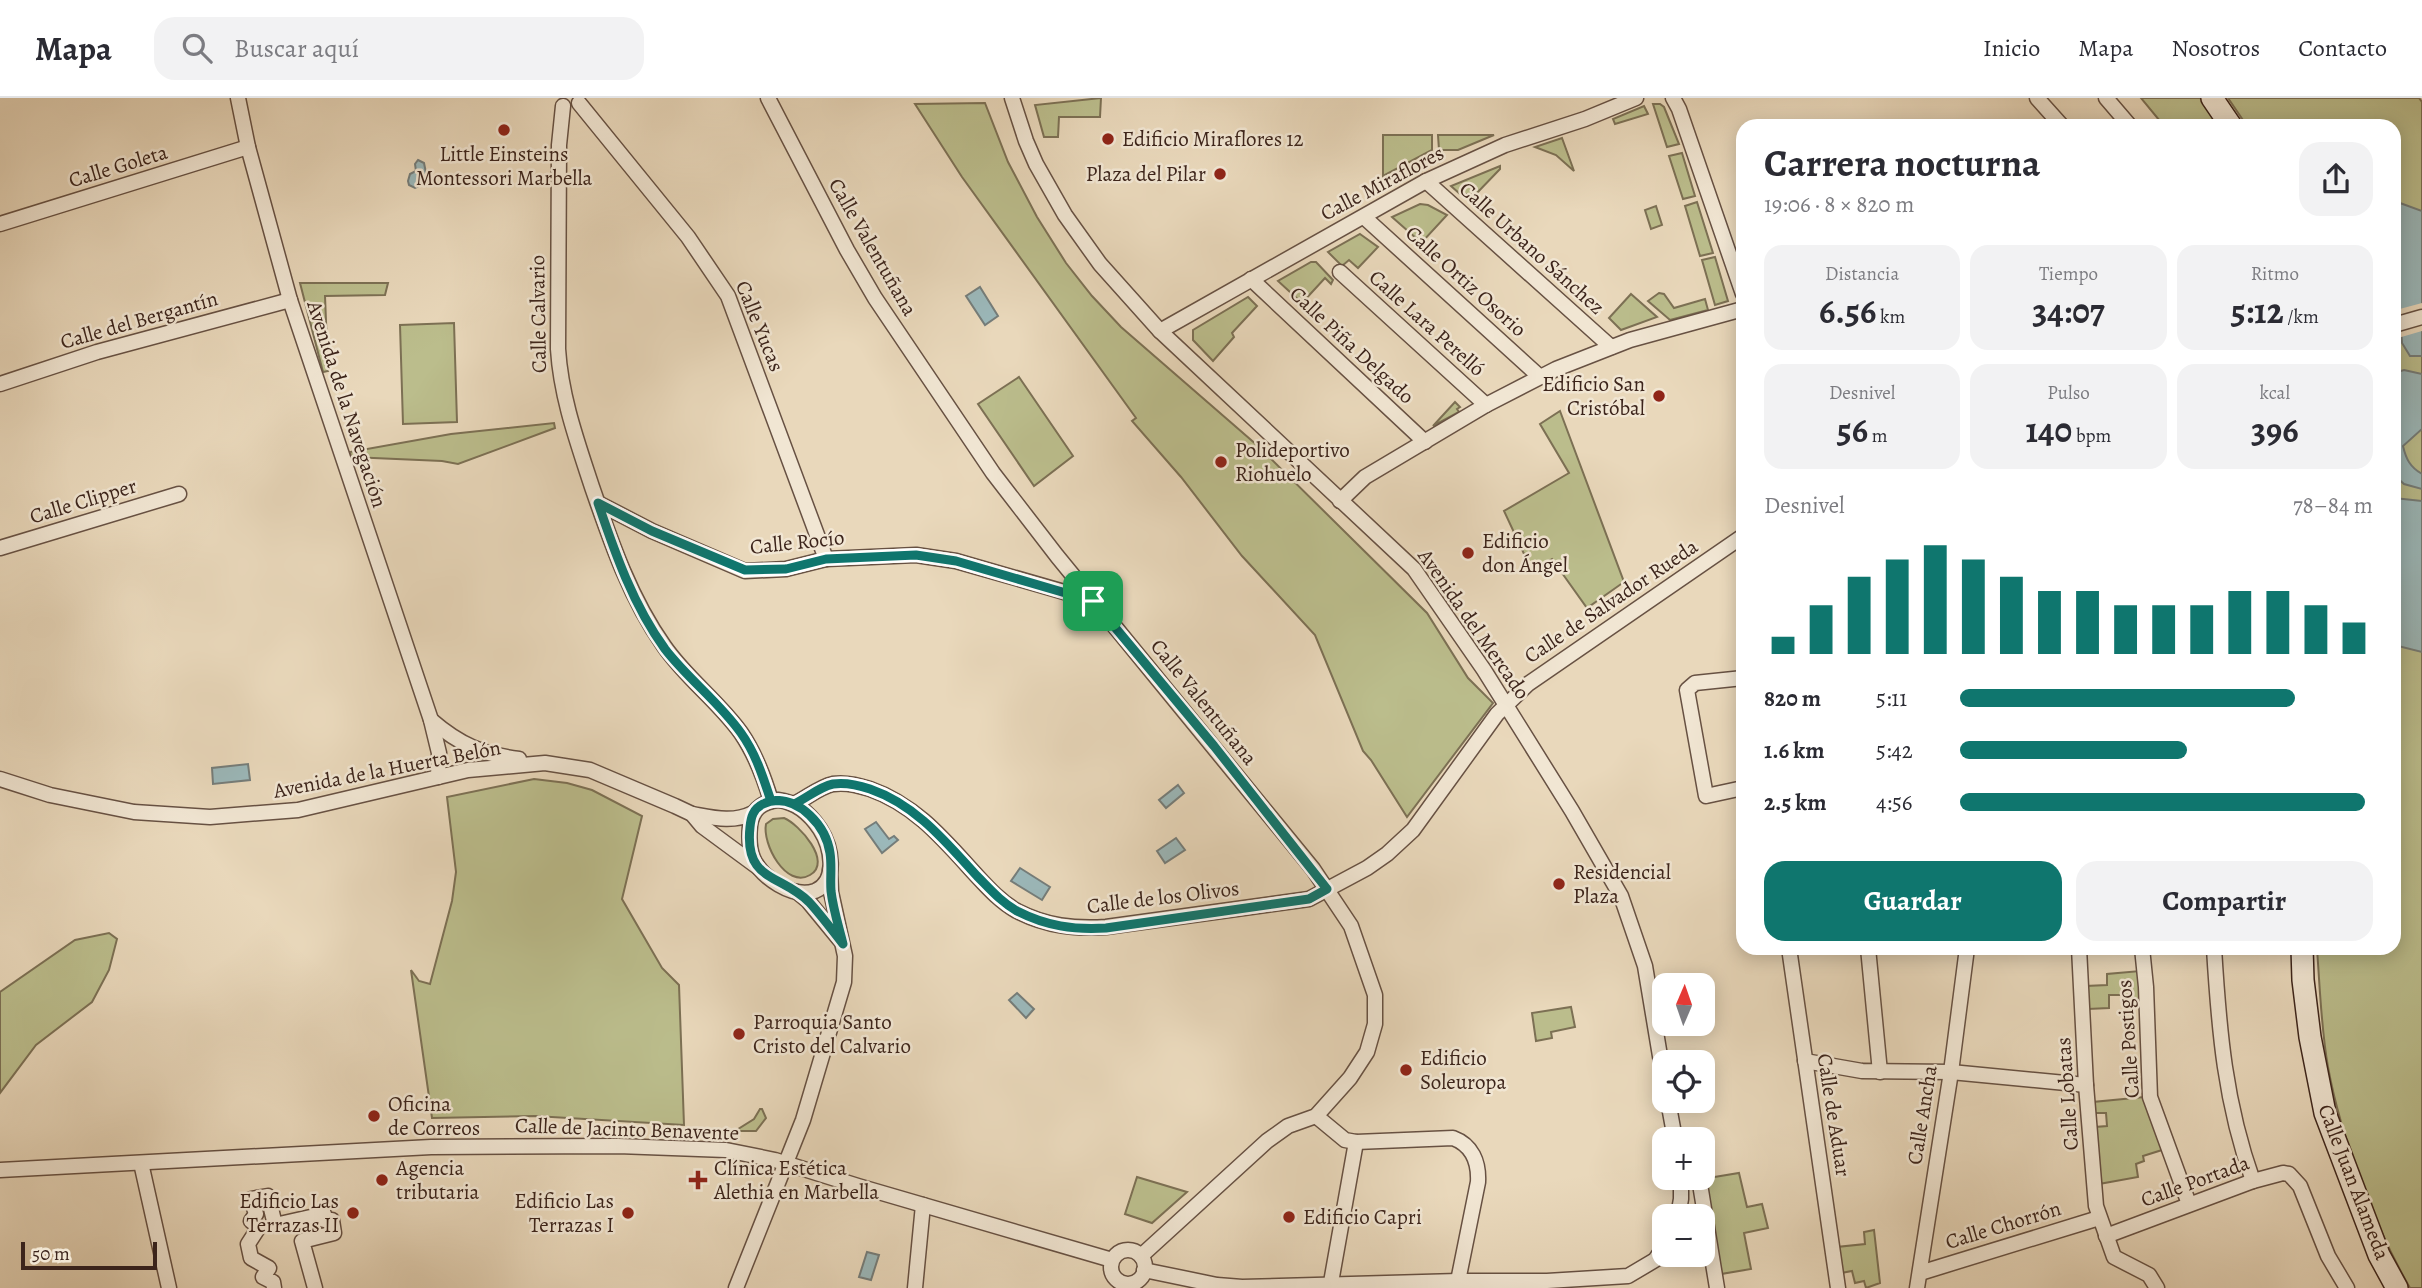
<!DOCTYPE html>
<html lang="es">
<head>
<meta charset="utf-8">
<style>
  :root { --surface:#fff; --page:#f2f2f3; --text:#2b2b33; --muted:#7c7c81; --line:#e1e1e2; --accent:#0f766e }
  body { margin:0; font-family:Alegreya,serif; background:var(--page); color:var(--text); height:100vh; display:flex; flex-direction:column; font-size:26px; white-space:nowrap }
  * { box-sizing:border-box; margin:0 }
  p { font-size:23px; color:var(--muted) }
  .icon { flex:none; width:38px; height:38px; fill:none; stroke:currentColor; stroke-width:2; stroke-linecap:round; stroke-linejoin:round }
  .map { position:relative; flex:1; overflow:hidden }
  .sheet { position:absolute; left:1736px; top:21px; width:665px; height:836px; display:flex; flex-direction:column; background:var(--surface); border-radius:21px; box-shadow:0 4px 18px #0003 }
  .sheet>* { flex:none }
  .needle { width:46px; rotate:2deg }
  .controls { position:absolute; left:1652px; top:875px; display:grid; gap:14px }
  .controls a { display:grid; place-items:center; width:63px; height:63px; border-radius:14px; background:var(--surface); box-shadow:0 4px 18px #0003; font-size:35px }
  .scale { position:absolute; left:21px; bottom:18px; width:136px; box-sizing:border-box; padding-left:7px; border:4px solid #3c241b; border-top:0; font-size:19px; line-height:24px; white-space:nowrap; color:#3c241b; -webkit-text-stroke:5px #f1e6d3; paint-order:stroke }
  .pin { position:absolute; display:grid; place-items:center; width:60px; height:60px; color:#fff; margin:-30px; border-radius:14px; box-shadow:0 4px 10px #0006 }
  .round { display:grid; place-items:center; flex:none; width:74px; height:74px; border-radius:21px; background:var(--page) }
  .head { display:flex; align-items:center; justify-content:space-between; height:119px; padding:0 28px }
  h1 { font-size:38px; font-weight:700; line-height:52px }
  .figures { display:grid; grid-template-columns:repeat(3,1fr); gap:10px; height:119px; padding:7px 28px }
  .figures div { display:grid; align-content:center; border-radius:18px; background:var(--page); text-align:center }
  .figures b { font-size:35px; font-weight:700 }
  .figures small { font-size:19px; font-weight:400 }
  .figures p { font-size:19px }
  .chart { height:196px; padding:14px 28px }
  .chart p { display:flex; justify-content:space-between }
  .chart svg { width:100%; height:126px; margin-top:7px; stroke:var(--accent); stroke-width:6 }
  .primary-button { display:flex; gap:14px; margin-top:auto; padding:14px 28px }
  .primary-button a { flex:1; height:80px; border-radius:21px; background:var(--accent); color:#fff; font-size:28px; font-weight:700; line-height:80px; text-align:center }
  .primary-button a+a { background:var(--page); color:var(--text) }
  ul { padding:0 28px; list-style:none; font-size:23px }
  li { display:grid; grid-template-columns:112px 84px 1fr; align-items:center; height:52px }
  li i { height:18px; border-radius:9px; background:var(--accent) }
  header { display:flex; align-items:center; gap:42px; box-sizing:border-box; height:98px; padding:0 35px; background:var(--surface); border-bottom:2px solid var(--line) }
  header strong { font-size:33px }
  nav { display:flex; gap:38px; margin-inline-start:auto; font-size:24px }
  .search { width:490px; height:63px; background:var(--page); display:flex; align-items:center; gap:18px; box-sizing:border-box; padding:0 24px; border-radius:21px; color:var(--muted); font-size:26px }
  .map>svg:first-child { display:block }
</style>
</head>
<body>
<header>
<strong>Mapa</strong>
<div class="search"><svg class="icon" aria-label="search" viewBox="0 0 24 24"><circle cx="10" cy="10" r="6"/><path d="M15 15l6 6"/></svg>Buscar aquí</div>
<nav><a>Inicio</a><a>Mapa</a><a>Nosotros</a><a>Contacto</a></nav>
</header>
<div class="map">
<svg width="2422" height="1190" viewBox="0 0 2422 1190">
  <rect width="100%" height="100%" fill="#e9d8bb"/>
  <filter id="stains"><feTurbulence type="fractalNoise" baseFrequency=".00286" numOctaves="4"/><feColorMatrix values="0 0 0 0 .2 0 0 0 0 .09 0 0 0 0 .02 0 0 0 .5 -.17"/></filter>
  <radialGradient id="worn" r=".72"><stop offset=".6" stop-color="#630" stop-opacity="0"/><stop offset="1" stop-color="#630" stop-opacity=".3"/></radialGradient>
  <!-- green -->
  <g fill="#bbbd8c" stroke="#7c7054" stroke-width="2">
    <polygon points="1101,0 1100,19 1059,19 1058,39 1044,39 1035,7"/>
    <polygon points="2141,0 2200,0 2222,28 2164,28"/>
    <path d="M2228,0H2419L2422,4V1190H2410C2374,1127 2341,1040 2328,969C2321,930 2320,890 2317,851L2394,850V28H2247Z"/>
    <polygon points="985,5 1008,64 1037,119 1066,165 1092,198 1121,229 1258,348 1427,515 1468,580 1493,605 1407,719 1371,662 1363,653 1315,537 1242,458 1181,379 1132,323 1136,320 962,79 915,6"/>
    <polygon points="1653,6 1660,6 1664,9 1679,46 1667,49"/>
    <polygon points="1644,8 1648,16 1615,26 1613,21"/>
    <polygon points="1383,37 1432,37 1432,52 1383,78"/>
    <polygon points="1438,37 1494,37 1458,52 1439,52"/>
    <polygon points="1562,40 1574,73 1556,57 1535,49"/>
    <polygon points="1682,55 1695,98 1683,101 1669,58"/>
    <polygon points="1500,68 1500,71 1476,96 1460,96 1451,88"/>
    <polygon points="1697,104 1713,155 1700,158 1685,108"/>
    <polygon points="1420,106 1428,107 1447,117 1424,142 1420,139 1417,141 1392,119"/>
    <polygon points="1656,108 1662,127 1651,131 1645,112"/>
    <polygon points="1360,136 1378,149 1358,170 1349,162 1342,168 1328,154"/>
    <polygon points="1715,159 1728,203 1715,207 1702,162"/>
    <polygon points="1311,164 1316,164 1333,182 1331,186 1325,180 1302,205 1278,183"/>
    <polygon points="300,185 388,185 385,197 325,198 328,273 323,274"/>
    <polygon points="1659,195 1664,196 1674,210 1705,201 1708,212 1670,222 1648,203"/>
    <polygon points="1631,196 1657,219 1621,232 1609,220"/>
    <polygon points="1248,199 1257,208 1232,235 1234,239 1213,263 1193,242 1193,232"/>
    <polygon points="454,225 457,324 403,326 400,227"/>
    <polygon points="1019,279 1073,358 1034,388 978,306"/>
    <polygon points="1455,304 1460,309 1457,311 1459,314 1433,328"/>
    <polygon points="1560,313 1624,484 1587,510 1552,461 1532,473 1504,413 1569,375 1540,326"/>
    <polygon points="554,325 555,330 458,366 442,363 351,359 350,354 451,336"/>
    <polygon points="534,681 567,685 592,692 642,718 622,801 662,870 679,887 684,1027 535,1018 432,1020 411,872 419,883 430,886 452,803 456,774 447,699"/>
    <path d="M784,720C799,726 833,764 810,777C786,791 762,746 766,726L773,721Z"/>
    <polygon points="109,835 117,841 109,872 92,904 36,947 0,995 0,894 75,842"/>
    <polygon points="2140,873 2142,901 2128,901 2127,897 2109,897 2109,910 2088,911 2086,888 2107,887 2107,876"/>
    <polygon points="1571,909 1575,929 1551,934 1552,940 1536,943 1532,915"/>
    <polygon points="2144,999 2162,1052 2143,1058 2144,1063 2136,1066 2138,1079 2099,1086 2095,1029 2107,1028 2106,1015 2094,1015 2093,1004"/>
    <polygon points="760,1011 762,1011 766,1020 756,1033 735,1033 754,1021"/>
    <polygon points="1739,1075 1747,1109 1762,1106 1768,1130 1744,1135 1751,1171 1721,1176 1702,1081"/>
    <polygon points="1137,1079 1187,1094 1152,1125 1125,1116"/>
    <polygon points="1874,1132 1880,1185 1866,1190 1864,1183 1855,1185 1852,1173 1841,1175 1837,1149 1865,1146 1864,1134"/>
  </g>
  <!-- water -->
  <g fill="#9bb8ba" stroke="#757d7a" stroke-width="2">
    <polygon points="418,62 424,65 426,75 421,87 415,90 409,87 408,83 410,76 416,73 415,66"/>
    <polygon points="2400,105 2422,113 2422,258 2410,258 2402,245 2399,199 2394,194 2394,106"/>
    <polygon points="980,189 998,218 985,227 966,198"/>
    <path d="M2404,272L2422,276V331L2403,348C2406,361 2410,369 2422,376V391L2404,386L2394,377V275Z"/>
    <polygon points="2394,400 2422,403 2422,554 2394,547"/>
    <polygon points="248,666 250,682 213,686 212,670"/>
    <polygon points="1178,687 1184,695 1166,710 1159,702"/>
    <polygon points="876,724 889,741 894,738 898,742 882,755 865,731"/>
    <polygon points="1176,740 1185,752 1165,765 1157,753"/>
    <polygon points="1020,770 1050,789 1042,802 1011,783"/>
    <polygon points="1017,895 1034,911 1026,920 1009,902"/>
    <polygon points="867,1154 879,1157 871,1182 859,1179"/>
  </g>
  <!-- pier -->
  <polygon fill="#e9d8bb" points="2422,205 2422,233 2398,240 2396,212"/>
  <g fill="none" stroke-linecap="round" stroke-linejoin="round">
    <!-- street casing -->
    <g stroke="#675143" stroke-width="17">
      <g id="street">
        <polyline points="238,0 248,49 290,202 431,622 439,655 438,679"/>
        <polyline points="768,0 847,152 875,200 993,375 1057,458 1313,771 1351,828 1375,897 1375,926 1367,954 1350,980 1316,1018 1288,1028 1267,1043 1141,1158"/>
        <polyline points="1012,0 1026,43 1036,66 1065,117 1100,166 1160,233 1414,471 1484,572 1572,713 1621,798 1645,868 1664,982"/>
        <polyline points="1673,0 1679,11 1743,196"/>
        <polyline points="2037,0 2062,28"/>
        <polyline points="2106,0 2130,28"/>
        <polyline points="579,5 688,139 728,198 826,461"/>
        <path d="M563,8L559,47L558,251C561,299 577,343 592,389C611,444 630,500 664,548C686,580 719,604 741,635C756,657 764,679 771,703"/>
        <polyline points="1426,83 1611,249"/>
        <polyline points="1364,119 1540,279"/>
        <polyline points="0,126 248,49"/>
        <polyline points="1340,174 1486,307"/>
        <polyline points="1251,181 1425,344"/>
        <polyline points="2394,227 2422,219"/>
        <polyline points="1160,233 1426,83 1505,47 1585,21 1636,0"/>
        <polyline points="0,286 97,254 290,202"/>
        <polyline points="1340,403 1365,379 1486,307 1556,271 1630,242 1743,211"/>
        <polyline points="598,405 652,433 745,473 786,471 826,461 916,457 956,463 1092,502"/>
        <polyline points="0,450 179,396"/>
        <polyline points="1743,580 1695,585 1687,592 1706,698 1743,690"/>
        <path d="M431,622C460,647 482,656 519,661"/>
        <polyline points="0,681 50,697 134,714 210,719 298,712 468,672 545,665 590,672 675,708 692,716 702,728 759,770"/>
        <path d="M778,702C797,704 810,716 820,731C831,748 839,783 815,793C793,801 761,779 753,760C749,750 749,738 750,728C752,711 762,704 778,702Z"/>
        <path d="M794,706C807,700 819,689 833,686C845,684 858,687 870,691C916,707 945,743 977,778C989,791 1001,804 1017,813C1046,828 1074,831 1106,829L1309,801L1367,770L1387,756L1413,732L1497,616L1528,586L1743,438"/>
        <path d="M692,716C714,720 733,725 753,715"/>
        <polyline points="797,794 808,803 840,842"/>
        <polyline points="1789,850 1838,1190"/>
        <polyline points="1868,850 1880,974"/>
        <polyline points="2079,850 2086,987 2096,1108 2114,1159 2149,1177 2157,1190"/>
        <polyline points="2142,850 2146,889 2150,999 2189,1106"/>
        <path d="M2214,850C2219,933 2225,1005 2253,1083"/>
        <polyline points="1805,963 1862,973 1951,974 2086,987"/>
        <polyline points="1668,1003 1675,1041"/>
        <path d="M1316,1018L1345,1042L1356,1044L1453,1040C1472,1047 1479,1064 1478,1084L1458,1183"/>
        <polyline points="141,1065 169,1190"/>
        <polyline points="0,1072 431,1049 618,1048 726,1052 775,1062 858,1088 1112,1162"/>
        <polyline points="1699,1080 1717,1190"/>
        <polyline points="1678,1118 1681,1101 1681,1080"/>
        <polyline points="2106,1138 2253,1083 2283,1075 2289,1076 2300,1088 2328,1158 2347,1190"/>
        <circle cx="1128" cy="1169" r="17"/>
        <polyline points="1144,1172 1217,1187 1242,1189 1458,1183 1547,1183 1628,1178 1655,1162 1664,1149"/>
        <polyline points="1920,1175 2099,1120"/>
        <polyline points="274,1190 273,1184 263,1179 269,1170 251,1160 248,1146 259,1129 251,1123 256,1116 251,1101 268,1098 275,1127 324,1116 324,1122 332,1122 334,1135 302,1143 315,1190"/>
        <polyline points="736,1190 803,1022 844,884 845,858 831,794 830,772"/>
        <polyline points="915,1190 923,1107"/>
        <polyline points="1330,1190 1356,1044"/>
        <polyline points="1917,1190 1951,974 1967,850"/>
      </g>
    </g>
    <!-- secondary casing -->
    <g stroke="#3c241b" stroke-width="24">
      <g id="secondary">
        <polyline points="2212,0 2231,28"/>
        <polyline points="2302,850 2303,882 2310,939 2325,1015 2379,1157 2397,1190"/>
      </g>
    </g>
    <!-- street -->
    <use href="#street" stroke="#f1e6d3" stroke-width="14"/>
    <!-- secondary -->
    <use href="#secondary" stroke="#f1e6d3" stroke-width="21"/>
  </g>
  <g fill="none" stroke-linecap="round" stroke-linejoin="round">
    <!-- route casing -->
    <g stroke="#fff" stroke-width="14">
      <path id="route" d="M1093,503L956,463L916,457L826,461L786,471L745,472L652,433L598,405C615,455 633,507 665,551C688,581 719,604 741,635C756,656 763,679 771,703C800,699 826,728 830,755C832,768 830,781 831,793C833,811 839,829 843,846C832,832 821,817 809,804C781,776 744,784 750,729C751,719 753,711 763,706C773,701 784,702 794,706C807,700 819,689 833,686C845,684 858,687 870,691C916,707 945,743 977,778C990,791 1001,804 1017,813C1046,828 1074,832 1106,830L1309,801L1327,791L1214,648L1093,503"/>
    </g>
    <!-- route -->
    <use href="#route" stroke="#0f766e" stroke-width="9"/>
  </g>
  <!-- markers -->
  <g fill="#8f2418" stroke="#f1e6d3" stroke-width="2.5">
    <circle cx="504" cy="32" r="7"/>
    <circle cx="1108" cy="41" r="7"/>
    <circle cx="1220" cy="76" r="7"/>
    <circle cx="1659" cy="298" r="7"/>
    <circle cx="1221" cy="364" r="7"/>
    <circle cx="1468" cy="455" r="7"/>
    <circle cx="1559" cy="786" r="7"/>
    <circle cx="739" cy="936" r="7"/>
    <circle cx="1406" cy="972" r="7"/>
    <circle cx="374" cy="1018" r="7"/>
    <circle cx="382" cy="1082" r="7"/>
    <path d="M694.5 1071.5h7v7h7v7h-7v7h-7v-7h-7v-7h7z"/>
    <circle cx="353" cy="1115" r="7"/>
    <circle cx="628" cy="1115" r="7"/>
    <circle cx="1289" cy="1119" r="7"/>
  </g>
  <g text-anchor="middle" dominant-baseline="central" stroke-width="5" stroke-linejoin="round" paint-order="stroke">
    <!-- poi labels -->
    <g font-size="21" fill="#3c241b" stroke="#f1e6d3" text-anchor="start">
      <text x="1122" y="41">Edificio Miraflores 12</text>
      <text x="504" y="56" text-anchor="middle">Little Einsteins<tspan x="504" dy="24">Montessori Marbella</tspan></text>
      <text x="1206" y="76" text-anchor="end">Plaza del Pilar</text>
      <text x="1645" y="286" text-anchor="end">Edificio San<tspan x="1645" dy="24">Cristóbal</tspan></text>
      <text x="1235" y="352">Polideportivo<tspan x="1235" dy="24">Riohuelo</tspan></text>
      <text x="1482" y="443">Edificio<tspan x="1482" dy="24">don Ángel</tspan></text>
      <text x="1573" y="774">Residencial<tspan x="1573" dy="24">Plaza</tspan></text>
      <text x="753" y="924">Parroquia Santo<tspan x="753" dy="24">Cristo del Calvario</tspan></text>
      <text x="1420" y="960">Edificio<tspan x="1420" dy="24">Soleuropa</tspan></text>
      <text x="388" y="1006">Oficina<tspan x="388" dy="24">de Correos</tspan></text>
      <text x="396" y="1070">Agencia<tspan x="396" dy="24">tributaria</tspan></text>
      <text x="714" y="1070">Clínica Estética<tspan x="714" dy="24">Alethia en Marbella</tspan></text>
      <text x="339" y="1103" text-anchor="end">Edificio Las<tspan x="339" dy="24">Terrazas II</tspan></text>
      <text x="614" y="1103" text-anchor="end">Edificio Las<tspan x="614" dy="24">Terrazas I</tspan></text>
      <text x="1303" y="1119">Edificio Capri</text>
    </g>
    <!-- street labels -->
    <g font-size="21" fill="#3c241b" stroke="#f1e6d3">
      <text transform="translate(118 68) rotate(-17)">Calle Goleta</text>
      <text transform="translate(1382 85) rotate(-28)">Calle Miraflores</text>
      <text transform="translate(873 149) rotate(60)">Calle Valentuñana</text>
      <text transform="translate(1532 150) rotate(42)">Calle Urbano Sánchez</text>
      <text transform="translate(1466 183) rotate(42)">Calle Ortiz Osorio</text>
      <text transform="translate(538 216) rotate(-91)">Calle Calvario</text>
      <text transform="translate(139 222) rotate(-16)">Calle del Bergantín</text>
      <text transform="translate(1427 225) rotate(42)">Calle Lara Perelló</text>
      <text transform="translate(760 228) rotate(68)">Calle Yucas</text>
      <text transform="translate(1352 247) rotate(43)">Calle Piña Delgado</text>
      <text transform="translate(347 306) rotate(72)">Avenida de la Navegación</text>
      <text transform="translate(83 403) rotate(-17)">Calle Clipper</text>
      <text transform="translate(797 444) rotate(-6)">Calle Rocío</text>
      <text transform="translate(1611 503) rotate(-34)">Calle de Salvador Rueda</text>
      <text transform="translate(1474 526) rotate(55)">Avenida del Mercado</text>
      <text transform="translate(1204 604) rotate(51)">Calle Valentuñana</text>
      <text transform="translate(387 671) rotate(-11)">Avenida de la Huerta Belón</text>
      <text transform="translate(1163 799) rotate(-7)">Calle de los Olivos</text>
      <text transform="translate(2128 941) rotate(-94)">Calle Postigos</text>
      <text transform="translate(2067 996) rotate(-94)">Calle Lobatas</text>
      <text transform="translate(1834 1017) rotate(81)">Calle de Aduar</text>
      <text transform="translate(1922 1017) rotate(-81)">Calle Ancha</text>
      <text transform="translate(627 1031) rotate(2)">Calle de Jacinto Benavente</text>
      <text transform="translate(2195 1083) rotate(-20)">Calle Portada</text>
      <text transform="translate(2354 1084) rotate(69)">Calle Juan Alameda</text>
      <text transform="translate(2003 1127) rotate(-17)">Calle Chorrón</text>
    </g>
  </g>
  <rect width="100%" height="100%" filter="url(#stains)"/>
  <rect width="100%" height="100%" fill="url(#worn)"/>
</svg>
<div class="controls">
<a><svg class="needle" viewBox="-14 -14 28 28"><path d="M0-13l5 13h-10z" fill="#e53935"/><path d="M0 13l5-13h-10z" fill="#7c7c81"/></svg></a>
<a><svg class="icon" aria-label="locate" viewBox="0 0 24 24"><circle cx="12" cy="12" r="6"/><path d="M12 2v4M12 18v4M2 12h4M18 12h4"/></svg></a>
<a>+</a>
<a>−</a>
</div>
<div class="scale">50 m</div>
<div class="pin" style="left:1093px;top:503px;background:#1e9e55"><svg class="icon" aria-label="arrive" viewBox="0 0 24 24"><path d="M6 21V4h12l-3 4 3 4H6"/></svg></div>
<section class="sheet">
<div class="head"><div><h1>Carrera nocturna</h1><p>19:06 · 8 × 820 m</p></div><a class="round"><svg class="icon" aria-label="share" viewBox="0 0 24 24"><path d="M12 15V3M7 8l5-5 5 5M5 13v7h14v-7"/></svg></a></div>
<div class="figures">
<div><p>Distancia</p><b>6.56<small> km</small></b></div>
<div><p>Tiempo</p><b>34:07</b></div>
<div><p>Ritmo</p><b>5:12<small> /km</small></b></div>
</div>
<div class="figures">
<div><p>Desnivel</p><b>56<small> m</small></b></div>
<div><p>Pulso</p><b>140<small> bpm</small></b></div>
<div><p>kcal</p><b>396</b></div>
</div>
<div class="chart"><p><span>Desnivel</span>78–84 m</p>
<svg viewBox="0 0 160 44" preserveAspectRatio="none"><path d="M5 44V38M15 44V27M25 44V17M35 44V11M45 44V6M55 44V11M65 44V17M75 44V22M85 44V22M95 44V27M105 44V27M115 44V27M125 44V22M135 44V22M145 44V27M155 44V33"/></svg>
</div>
<ul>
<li><b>820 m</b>5:11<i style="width:81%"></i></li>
<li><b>1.6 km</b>5:42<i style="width:55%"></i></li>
<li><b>2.5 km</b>4:56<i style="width:98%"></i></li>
</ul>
<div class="primary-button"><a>Guardar</a><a>Compartir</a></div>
</section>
</div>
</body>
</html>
